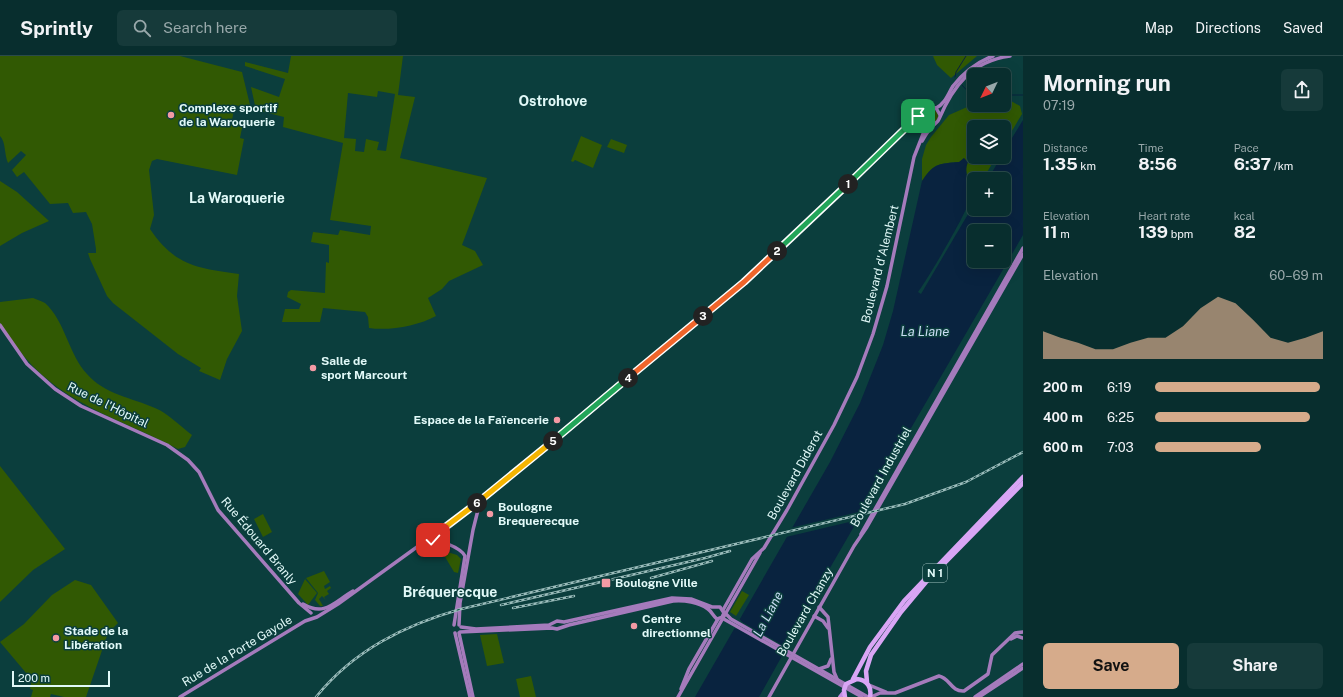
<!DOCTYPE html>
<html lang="en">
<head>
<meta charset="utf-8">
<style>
  :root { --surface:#082e2e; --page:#163a3a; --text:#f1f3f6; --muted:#98a8aa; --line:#294a4a; --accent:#d6ab8b }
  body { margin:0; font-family:"Public Sans",sans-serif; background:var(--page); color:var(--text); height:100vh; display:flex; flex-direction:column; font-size:15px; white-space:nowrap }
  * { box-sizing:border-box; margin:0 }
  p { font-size:13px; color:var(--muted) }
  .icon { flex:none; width:22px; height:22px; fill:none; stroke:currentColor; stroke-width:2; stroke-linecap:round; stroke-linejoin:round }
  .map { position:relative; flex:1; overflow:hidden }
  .panel { display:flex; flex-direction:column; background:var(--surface); width:320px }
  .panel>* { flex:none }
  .needle { width:26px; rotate:227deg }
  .buttons { position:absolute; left:967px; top:12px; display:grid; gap:8px }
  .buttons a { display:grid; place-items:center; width:44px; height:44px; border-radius:6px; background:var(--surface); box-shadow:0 4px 16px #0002,0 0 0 1px var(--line); font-size:20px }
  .scale { position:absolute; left:12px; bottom:10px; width:98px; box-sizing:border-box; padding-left:4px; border:2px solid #e1f9f8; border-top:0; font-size:11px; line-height:14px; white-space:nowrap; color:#e1f9f8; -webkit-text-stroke:3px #0b3e3d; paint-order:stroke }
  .pin { position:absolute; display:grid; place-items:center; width:34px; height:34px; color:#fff; margin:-17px; border-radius:8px; box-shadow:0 2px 6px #0006 }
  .km { position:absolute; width:20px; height:20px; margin:-10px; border-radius:50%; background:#222; color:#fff; font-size:11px; line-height:20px; text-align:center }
  .round { display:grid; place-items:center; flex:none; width:42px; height:42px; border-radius:6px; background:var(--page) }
  .head { display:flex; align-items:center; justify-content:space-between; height:68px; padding:0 20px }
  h1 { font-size:22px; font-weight:700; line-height:30px }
  .stats { display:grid; grid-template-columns:repeat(3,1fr); gap:6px; height:68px; padding:4px 20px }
  .stats div { display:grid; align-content:center }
  .stats b { font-size:17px; font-weight:700 }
  .stats small { font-size:11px; font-weight:400 }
  .stats p { font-size:11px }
  .chart { height:112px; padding:8px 20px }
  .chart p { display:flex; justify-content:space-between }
  .chart svg { width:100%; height:72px; margin-top:4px; fill:var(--accent); opacity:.7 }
  .button { display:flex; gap:8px; margin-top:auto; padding:8px 20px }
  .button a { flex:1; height:46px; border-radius:6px; background:var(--accent); color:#111; font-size:16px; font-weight:700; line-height:46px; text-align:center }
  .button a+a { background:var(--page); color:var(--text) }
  ul { padding:0 20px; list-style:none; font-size:13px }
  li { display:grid; grid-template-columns:64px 48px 1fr; align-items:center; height:30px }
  li i { height:10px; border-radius:5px; background:var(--accent) }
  header { display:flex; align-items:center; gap:24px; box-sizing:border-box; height:56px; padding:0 20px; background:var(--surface); border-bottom:1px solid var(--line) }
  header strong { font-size:19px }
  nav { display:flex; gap:22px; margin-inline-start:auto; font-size:14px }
  .search { width:280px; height:36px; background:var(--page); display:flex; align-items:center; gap:10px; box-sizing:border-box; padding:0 14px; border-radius:6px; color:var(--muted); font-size:15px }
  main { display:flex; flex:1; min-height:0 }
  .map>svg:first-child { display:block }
</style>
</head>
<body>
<header>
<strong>Sprintly</strong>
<div class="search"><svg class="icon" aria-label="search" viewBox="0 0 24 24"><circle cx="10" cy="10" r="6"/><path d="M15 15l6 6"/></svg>Search here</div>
<nav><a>Map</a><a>Directions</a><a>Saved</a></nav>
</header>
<main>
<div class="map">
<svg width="1023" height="641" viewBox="0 0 1023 641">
  <rect width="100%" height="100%" fill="#0b3e3d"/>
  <!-- green -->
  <g fill="#315903" fill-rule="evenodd">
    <path d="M0,0H180L242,16L251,53L235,49L232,64L243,67L240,82L244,83L237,119L157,103L152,105L149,114L154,159L150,173C175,210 197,212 239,218L237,240L242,275L227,303L220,324L199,315L201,312L178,298L113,247L107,240L90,203L88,197H96V193L92,168L86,156L73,157L68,147L50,148L24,116L17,121L12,114L26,99L21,95L8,107C4,98 6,86 0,80Z"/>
    <path d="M291,0H403L398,39L415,41L400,102L487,122L462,189L475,195L483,209L449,225L442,233L428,242L436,260C418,270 389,275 369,272L368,261L365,256L323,252L320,266H282L285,253H299L301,248L287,241L288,236L291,234L325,237L326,206L329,207V189L311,186L313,176L338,179L340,174L370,179L371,170L330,164L343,87L283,71L284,61L256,54L251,31L279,41L285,23L245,10V6L288,17ZM378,35L395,38L386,95L377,94L379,86L366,83L364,96L355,95L356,83L344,82L348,37L377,41Z"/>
    <polygon points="933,0 977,0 951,22 937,9"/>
    <path d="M1004,44L1011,45L1020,50L1022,58L1004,88V71H974V101H996L983,123H974V138L971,144L964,102L960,106C939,108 935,106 922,125V103L926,89L931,81L949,59L974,48V49H1004Z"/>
    <circle cx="931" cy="60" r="7"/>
    <polygon points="581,80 602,89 593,112 575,104 573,106 571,105"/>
    <polygon points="611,83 627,89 624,97 607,91"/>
    <polygon points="0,125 17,136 49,165 22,177 0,190"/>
    <path d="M33,242C37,244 42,245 45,247C65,265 69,299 87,318C104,338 132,342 155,352C168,357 181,371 192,379L185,391L178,393C119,362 57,347 16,290C11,283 4,275 0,267C0,262 0,252 0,246Z"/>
    <polygon points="0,410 65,493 33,514 0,546"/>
    <polygon points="263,458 272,476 263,481 254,463"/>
    <polygon points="441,494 457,499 461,503 458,517 454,516"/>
    <polygon points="324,515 330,526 324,530 325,533 330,530 331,532 327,535 329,538 324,541 326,544 322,540 319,543 323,550 320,550 315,544 318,537 306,522"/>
    <polygon points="305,523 317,537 308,549 298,538"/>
    <polygon points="75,524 91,529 118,567 108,577 86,641 64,641 51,638 50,641 31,641 33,634 30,633 32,624 0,586 24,568 52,539"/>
    <polygon points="742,535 749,539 736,560 730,556"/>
    <polygon points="497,578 504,607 487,610 480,579"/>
    <polygon points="531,620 536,641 520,641 516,623"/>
  </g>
  <!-- water -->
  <path fill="#09233f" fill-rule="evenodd" d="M1023,64V179L823,524L801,566L759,641H695L830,406L860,347L883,289L893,255L922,125C935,106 939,108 959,106L964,102L968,106C963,118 971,130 970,142C970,152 926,226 918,236L921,238L974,148V153H1004V123H988L1001,101H1004V95ZM974,175H1004V205H974Z"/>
  <!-- pier -->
  <g fill="#0b3e3d">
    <polygon points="867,454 862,463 786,481 790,472"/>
    <polygon points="738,561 742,566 789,593 785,600 738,573 732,572"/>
  </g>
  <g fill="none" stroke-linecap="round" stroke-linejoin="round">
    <!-- stream -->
    <g stroke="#09233f" stroke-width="1">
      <polyline points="955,21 956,16 966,0"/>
      <polyline points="962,29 974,42"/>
      <polyline points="1004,39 1023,39"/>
    </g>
    <!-- secondary -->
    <g stroke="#a57bbc" stroke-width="3.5">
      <path d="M936,52C945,48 948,38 953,30C964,16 977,6 993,0"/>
      <path d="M923,56C921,64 926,69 934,68"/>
      <polyline points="913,65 929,51 936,52 940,59"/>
      <path d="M922,85C925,80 927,76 931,72C933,68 938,67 939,63C953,30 972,5 1010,0"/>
      <polyline points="0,269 27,308 55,333 81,350 167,389 188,404 199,416 218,454 299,547 311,557"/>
      <polyline points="444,473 442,480 446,488"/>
      <polyline points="861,478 1023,192"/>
      <path d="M427,485C436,481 461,492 465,500L454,569"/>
      <path d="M303,548C325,561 334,546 353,535"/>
      <polyline points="819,551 828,561 834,616 837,623"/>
      <polyline points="723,554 752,503 764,492 787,454 834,369 857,321 873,278 887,230 914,101 925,73 925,66"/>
      <polyline points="724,556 731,563 868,641"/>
      <polyline points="814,560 823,565 828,572"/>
      <polyline points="722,562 862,641"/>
      <polyline points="459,569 460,547 473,474 479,450 483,445"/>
      <path d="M460,576L552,572L557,573L569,569L673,545C684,544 699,546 708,553C712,556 713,560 717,563L722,561L724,557L720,551H712L691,543L672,542L564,566L557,565L549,569L476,573L461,571"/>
      <polyline points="455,577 470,641"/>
      <polyline points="459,577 473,641"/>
      <polyline points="1011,583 1017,580 1023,582"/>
      <polyline points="819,613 828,610 831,603"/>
      <polyline points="869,629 886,636"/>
      <polyline points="681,633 689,613 718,563"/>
      <polyline points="180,641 305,565 317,561 338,548 489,439 736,232 908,70 916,64 924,65"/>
      <polyline points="678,641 760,497"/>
      <polyline points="769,641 854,490 867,471 1023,198"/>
      <path d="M871,641L880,637H895L939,620C950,622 951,636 964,635L988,618L992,599L1015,577L1023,576"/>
      <polyline points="975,641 1023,608"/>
      <polyline points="979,641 1023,612"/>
    </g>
    <!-- primary -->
    <polyline stroke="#c48de1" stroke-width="4" points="840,641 844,636"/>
    <!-- highway -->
    <g stroke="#d9a5f5" stroke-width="4.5">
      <polyline points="853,623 870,591 904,545 1023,421"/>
      <polyline points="867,626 866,615 871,599 901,556 926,526 1023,427"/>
      <path d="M845,641L844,634L846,628L857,623C867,624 872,631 870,641"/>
    </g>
    <!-- rail casing -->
    <g stroke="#9bbcbb" stroke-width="2.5">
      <g id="rail">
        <polyline points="651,522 712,505"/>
        <polyline points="501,549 705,502 730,495"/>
        <polyline points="513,552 574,540"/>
        <path d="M316,641C354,594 405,569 461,553L905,448L966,426L1023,396"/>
      </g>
    </g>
    <!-- rail -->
    <use href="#rail" stroke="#0b3e3d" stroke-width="1" stroke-dasharray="3" stroke-linecap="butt"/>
  </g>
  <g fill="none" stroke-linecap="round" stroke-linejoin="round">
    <!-- split-1 casing -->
    <g stroke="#fff" stroke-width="8">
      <polyline id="split-1" points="848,128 918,60"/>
    </g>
    <!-- split-2 casing -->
    <g stroke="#fff" stroke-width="8">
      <polyline id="split-2" points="777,195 848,128"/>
    </g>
    <!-- split-3 casing -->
    <g stroke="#fff" stroke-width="8">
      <polyline id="split-3" points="703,260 744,226 777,195"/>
    </g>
    <!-- split-4 casing -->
    <g stroke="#fff" stroke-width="8">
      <polyline id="split-4" points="628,322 703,260"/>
    </g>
    <!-- split-5 casing -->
    <g stroke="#fff" stroke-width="8">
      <polyline id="split-5" points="553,385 628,322"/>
    </g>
    <!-- split-6 casing -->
    <g stroke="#fff" stroke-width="8">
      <polyline id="split-6" points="477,447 553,385"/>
    </g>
    <!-- split-7 casing -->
    <g stroke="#fff" stroke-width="8">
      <polyline id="split-7" points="433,484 446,489 442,480 444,472 477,447"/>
    </g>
    <!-- split-1 -->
    <use href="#split-1" stroke="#22a559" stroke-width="5"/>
    <!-- split-2 -->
    <use href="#split-2" stroke="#22a559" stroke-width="5"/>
    <!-- split-3 -->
    <use href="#split-3" stroke="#f0652b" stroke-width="5"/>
    <!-- split-4 -->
    <use href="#split-4" stroke="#f0652b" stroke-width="5"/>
    <!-- split-5 -->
    <use href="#split-5" stroke="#22a559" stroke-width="5"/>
    <!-- split-6 -->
    <use href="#split-6" stroke="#f5b400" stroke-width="5"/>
    <!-- split-7 -->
    <use href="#split-7" stroke="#f5b400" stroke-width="5"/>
  </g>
  <!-- markers -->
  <g fill="#f49aa4" stroke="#0b3e3d" stroke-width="1.5">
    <circle cx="171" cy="59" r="4"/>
    <circle cx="313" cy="312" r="4"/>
    <circle cx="557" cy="364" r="4"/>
    <circle cx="490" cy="458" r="4"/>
    <rect x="601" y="522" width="10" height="10" rx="2"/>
    <circle cx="634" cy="570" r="4"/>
    <circle cx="56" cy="582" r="4"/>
  </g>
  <g text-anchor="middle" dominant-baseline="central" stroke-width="3" stroke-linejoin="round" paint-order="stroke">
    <!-- shield labels -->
    <rect fill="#0b3e3d" stroke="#a1c1c0" stroke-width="1" x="923" y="508" width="24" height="18" rx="3"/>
    <g font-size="11" font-weight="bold" fill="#e1f9f8">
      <text x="935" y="517">N 1</text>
    </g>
    <!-- poi labels -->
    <g font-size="12" font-weight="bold" fill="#e1f9f8" stroke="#0b3e3d" text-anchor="start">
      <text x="179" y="52">Complexe sportif<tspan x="179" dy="14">de la Waroquerie</tspan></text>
      <text x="321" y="305">Salle de<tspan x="321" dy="14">sport Marcourt</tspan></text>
      <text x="549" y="364" text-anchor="end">Espace de la Faïencerie</text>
      <text x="498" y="451">Boulogne<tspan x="498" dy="14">Brequerecque</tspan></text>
      <text x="615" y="527">Boulogne Ville</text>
      <text x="642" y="563">Centre<tspan x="642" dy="14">directionnel</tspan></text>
      <text x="64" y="575">Stade de la<tspan x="64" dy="14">Libération</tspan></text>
    </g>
    <!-- street labels -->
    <g font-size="12" fill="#e1f9f8" stroke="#0b3e3d">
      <text transform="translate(880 208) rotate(-76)">Boulevard d'Alembert</text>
      <text transform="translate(108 349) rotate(26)">Rue de l'Hôpital</text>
      <text transform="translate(795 419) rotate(-61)">Boulevard Diderot</text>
      <text transform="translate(881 421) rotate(-61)">Boulevard Industriel</text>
      <text transform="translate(259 485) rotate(50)">Rue Édouard Branly</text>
      <text transform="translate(805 556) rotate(-60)">Boulevard Chanzy</text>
      <text transform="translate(237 595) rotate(-31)">Rue de la Porte Gayole</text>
    </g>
    <!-- water labels -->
    <g font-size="13" font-style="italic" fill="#c9dcf3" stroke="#0b3e3d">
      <text x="925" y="275">La Liane</text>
      <text transform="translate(768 558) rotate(-62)">La Liane</text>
    </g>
    <!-- quarter labels -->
    <g font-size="14" font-weight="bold" fill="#e1f9f8" stroke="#0b3e3d">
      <text x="553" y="45">Ostrohove</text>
      <text x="237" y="142">La Waroquerie</text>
      <text x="450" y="536">Bréquerecque</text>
    </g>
  </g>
</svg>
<div class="buttons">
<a><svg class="needle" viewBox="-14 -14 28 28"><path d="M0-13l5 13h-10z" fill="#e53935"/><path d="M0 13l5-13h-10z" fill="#98a8aa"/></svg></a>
<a><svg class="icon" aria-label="layers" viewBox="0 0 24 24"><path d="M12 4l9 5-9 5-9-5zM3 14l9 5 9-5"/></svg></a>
<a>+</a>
<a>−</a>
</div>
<div class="scale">200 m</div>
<div class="pin" style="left:918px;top:60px;background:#1e9e55"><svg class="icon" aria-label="arrive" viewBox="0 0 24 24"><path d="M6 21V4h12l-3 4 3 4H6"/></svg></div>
<div class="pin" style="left:433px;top:484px;background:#d93025"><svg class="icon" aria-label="check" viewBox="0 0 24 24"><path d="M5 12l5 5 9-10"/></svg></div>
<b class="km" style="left:848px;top:128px">1</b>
<b class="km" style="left:777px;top:195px">2</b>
<b class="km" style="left:703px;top:260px">3</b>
<b class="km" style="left:628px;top:322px">4</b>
<b class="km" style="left:553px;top:385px">5</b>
<b class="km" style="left:477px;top:447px">6</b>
</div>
<section class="panel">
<div class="head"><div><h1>Morning run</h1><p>07:19</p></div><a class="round"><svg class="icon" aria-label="share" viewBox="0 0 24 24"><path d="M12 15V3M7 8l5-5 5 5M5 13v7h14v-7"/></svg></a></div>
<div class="stats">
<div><p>Distance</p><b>1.35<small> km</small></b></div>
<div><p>Time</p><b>8:56</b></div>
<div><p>Pace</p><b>6:37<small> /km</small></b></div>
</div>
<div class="stats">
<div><p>Elevation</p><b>11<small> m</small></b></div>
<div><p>Heart rate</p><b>139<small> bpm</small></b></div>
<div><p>kcal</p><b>82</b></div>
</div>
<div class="chart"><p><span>Elevation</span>60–69 m</p>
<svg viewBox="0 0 160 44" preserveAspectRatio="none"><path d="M0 44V27L10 31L20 34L30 38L40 38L50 34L60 31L70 31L80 24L90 13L100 6L110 10L120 20L130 31L140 34L150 31L160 27V44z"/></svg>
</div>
<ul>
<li><b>200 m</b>6:19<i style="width:98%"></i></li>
<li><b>400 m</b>6:25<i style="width:92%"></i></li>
<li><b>600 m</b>7:03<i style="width:63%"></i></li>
</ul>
<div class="button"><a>Save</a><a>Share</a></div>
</section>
</main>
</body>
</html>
